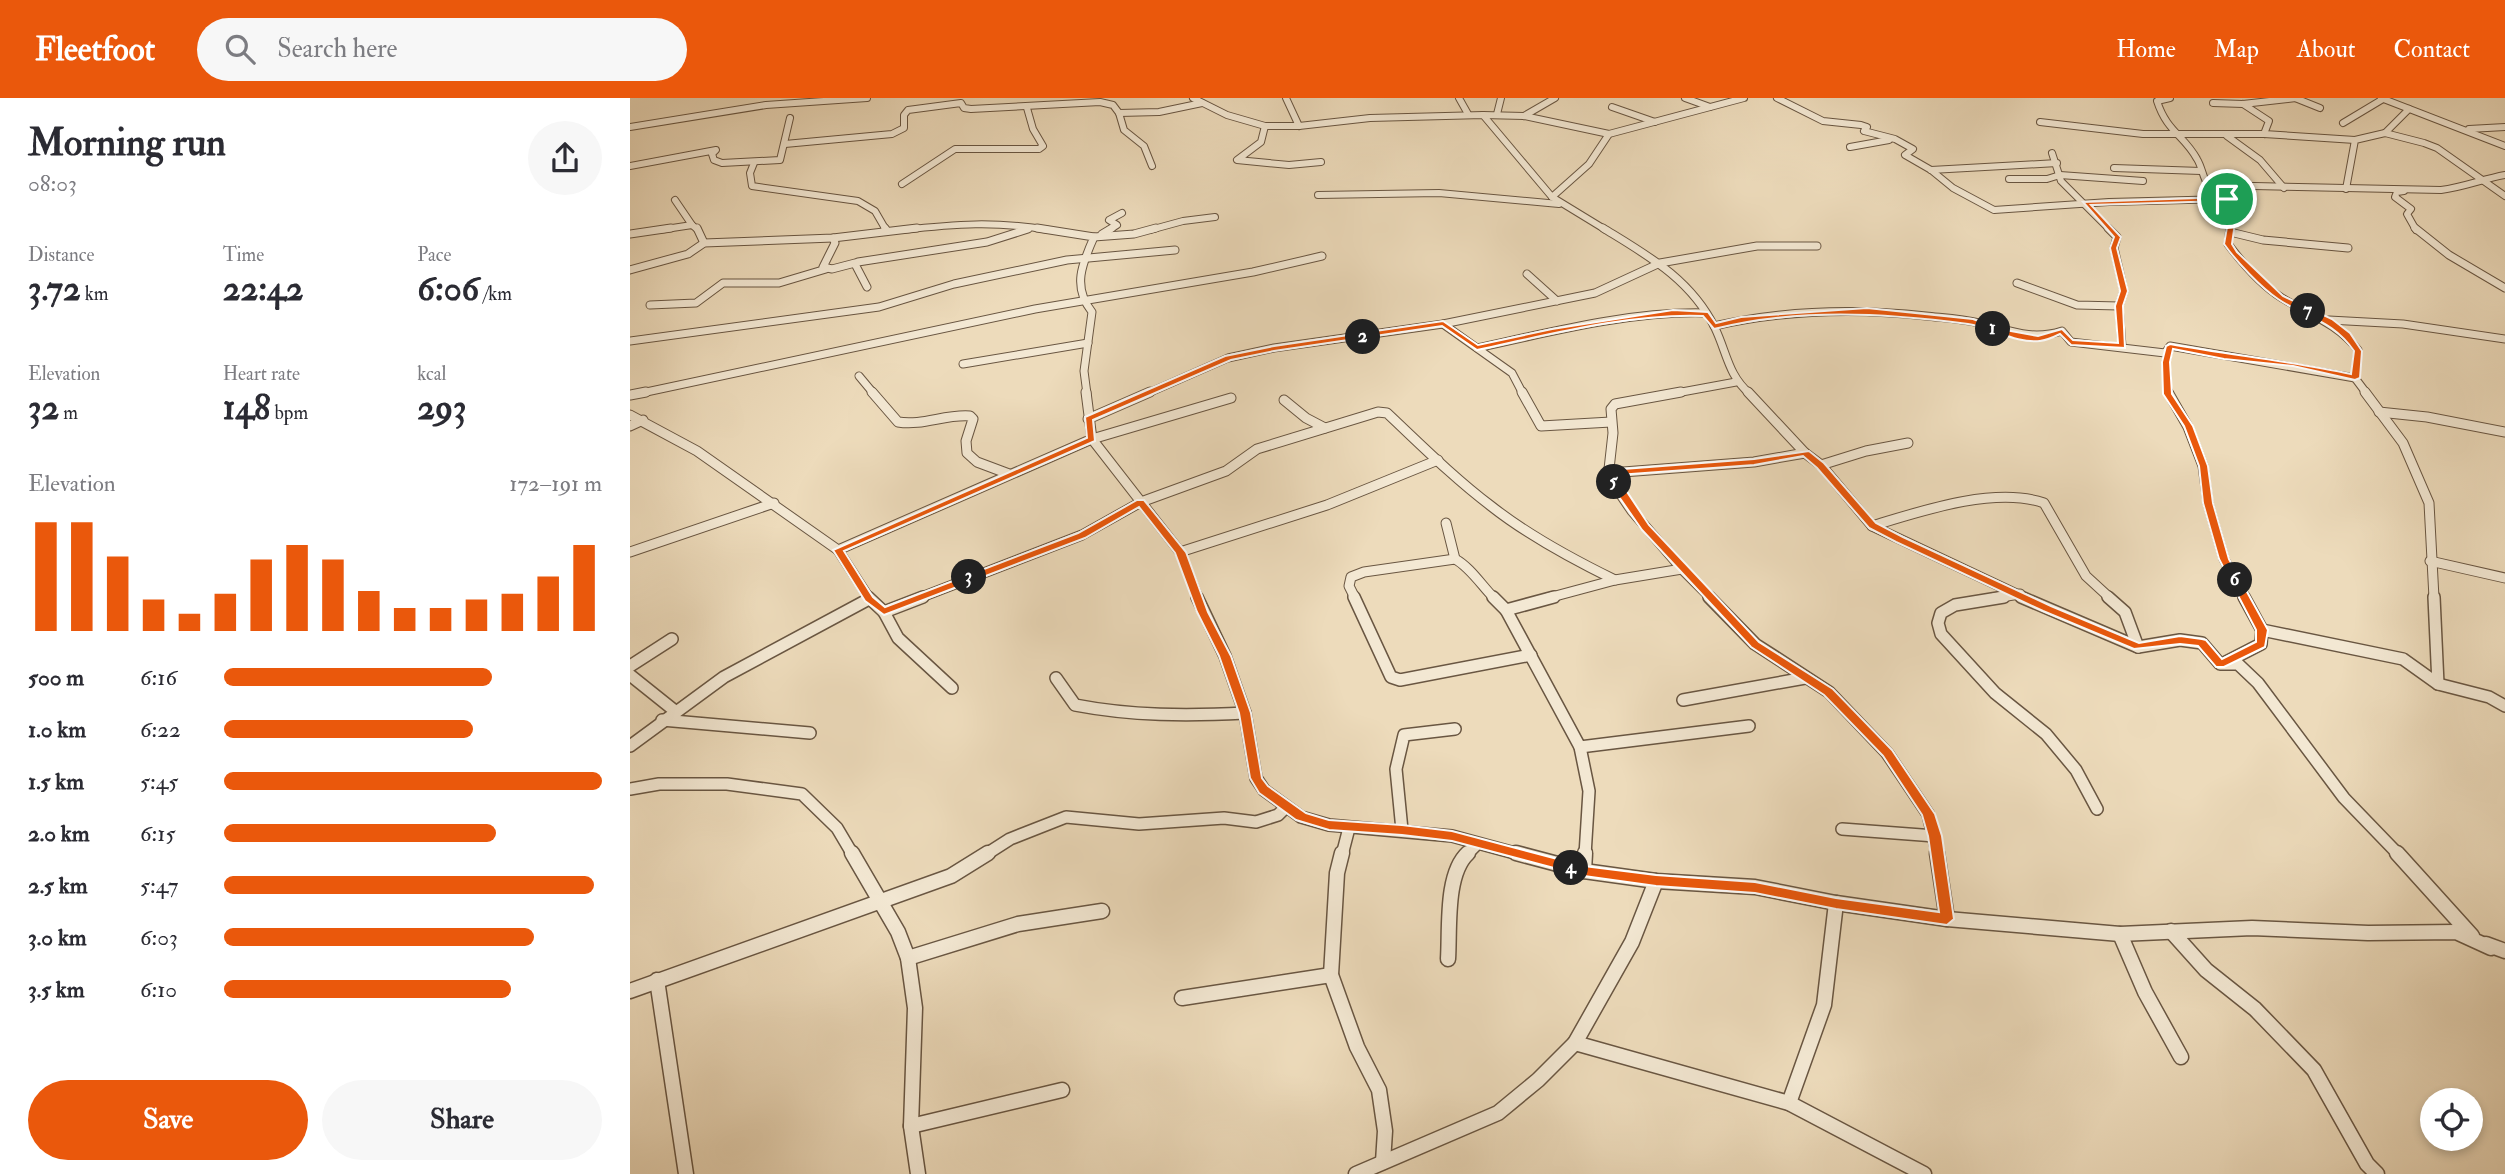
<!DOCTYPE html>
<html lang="en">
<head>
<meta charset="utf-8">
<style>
  :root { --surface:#fff; --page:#f7f7f7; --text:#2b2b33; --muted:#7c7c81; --accent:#ea580c }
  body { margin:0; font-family:"IM FELL Double Pica",serif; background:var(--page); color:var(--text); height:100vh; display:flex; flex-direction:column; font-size:26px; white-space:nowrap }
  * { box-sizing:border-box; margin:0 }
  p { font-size:23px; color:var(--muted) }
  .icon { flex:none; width:38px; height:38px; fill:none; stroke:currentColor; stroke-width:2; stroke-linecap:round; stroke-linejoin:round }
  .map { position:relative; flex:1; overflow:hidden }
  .details { display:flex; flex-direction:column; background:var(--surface); width:630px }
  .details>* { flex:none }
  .buttons { position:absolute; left:1790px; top:990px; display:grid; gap:14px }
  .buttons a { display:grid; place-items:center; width:63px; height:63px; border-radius:50%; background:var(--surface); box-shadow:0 4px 10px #0003; font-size:35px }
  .pin { position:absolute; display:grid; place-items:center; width:60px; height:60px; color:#fff; margin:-30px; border:4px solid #fff; border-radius:50%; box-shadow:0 2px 7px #0007 }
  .km { position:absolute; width:35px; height:35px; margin:-18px; border-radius:50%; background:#222; color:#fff; font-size:19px; line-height:35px; text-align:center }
  .round { display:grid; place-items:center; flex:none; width:74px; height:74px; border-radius:37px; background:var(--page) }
  .overview { display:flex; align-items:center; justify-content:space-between; height:119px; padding:0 28px }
  h1 { font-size:38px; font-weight:700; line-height:52px }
  .stats { display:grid; grid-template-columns:repeat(3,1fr); gap:10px; height:119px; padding:7px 28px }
  .stats div { display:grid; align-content:center }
  .stats b { font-size:35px; font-weight:700 }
  .stats small { font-size:19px; font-weight:400 }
  .stats p { font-size:19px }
  .chart { height:196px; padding:14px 28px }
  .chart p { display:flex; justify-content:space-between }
  .chart svg { width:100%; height:126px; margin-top:7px; stroke:var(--accent); stroke-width:6 }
  .button { display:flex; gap:14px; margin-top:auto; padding:14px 28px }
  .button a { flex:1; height:80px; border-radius:42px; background:var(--accent); color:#fff; font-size:28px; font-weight:700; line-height:80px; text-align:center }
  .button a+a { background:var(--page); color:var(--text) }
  ul { padding:0 28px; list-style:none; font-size:23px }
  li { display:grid; grid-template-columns:112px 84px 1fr; align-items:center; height:52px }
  li i { height:18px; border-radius:9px; background:var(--accent) }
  header { display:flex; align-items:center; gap:42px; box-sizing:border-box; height:98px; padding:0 35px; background:var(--accent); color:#fff }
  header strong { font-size:33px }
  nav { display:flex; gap:38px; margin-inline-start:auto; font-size:24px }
  .search { width:490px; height:63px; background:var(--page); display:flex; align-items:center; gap:18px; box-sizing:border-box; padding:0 24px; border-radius:38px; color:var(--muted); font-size:26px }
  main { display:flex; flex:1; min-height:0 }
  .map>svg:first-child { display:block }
</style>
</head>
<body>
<header>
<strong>Fleetfoot</strong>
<div class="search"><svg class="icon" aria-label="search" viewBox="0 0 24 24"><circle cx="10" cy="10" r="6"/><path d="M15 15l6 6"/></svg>Search here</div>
<nav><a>Home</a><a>Map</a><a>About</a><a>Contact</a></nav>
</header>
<main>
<section class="details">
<div class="overview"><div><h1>Morning run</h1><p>08:03</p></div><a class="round"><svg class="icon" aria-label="share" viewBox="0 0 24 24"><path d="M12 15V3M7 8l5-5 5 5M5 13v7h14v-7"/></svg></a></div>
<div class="stats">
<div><p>Distance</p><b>3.72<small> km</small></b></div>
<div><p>Time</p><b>22:42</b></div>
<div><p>Pace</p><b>6:06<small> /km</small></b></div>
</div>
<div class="stats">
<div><p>Elevation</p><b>32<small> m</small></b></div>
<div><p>Heart rate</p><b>148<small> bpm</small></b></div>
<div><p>kcal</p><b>293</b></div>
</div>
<div class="chart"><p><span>Elevation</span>172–191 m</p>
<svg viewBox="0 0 160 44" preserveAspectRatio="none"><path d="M5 44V6M15 44V6M25 44V18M35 44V33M45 44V38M55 44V31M65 44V19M75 44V14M85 44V19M95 44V30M105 44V36M115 44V36M125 44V33M135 44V31M145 44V25M155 44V14"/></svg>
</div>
<ul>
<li><b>500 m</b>6:16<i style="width:71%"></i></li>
<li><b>1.0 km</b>6:22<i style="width:66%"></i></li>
<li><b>1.5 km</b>5:45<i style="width:100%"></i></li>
<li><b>2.0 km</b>6:15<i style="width:72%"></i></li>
<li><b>2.5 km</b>5:47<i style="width:98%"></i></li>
<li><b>3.0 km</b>6:03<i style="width:82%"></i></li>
<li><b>3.5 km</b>6:10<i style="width:76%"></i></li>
</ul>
<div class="button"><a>Save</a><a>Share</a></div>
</section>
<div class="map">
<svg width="1875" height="1076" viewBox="0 0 1875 1076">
  <rect width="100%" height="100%" fill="#eddbbb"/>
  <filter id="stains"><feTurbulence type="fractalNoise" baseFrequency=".00286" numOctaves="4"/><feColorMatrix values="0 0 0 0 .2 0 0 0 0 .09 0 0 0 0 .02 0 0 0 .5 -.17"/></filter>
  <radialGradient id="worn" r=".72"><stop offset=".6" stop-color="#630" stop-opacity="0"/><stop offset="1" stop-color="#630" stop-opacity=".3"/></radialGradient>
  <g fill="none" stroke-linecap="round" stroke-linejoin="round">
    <!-- minor-far4 casing -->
    <g stroke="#695642" stroke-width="8">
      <g id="minor-far4">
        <polyline points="563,0 597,17 635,28 669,28 740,20 853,17 922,99 976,132"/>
        <polyline points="656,0 669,28"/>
        <polyline points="829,0 838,16"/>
        <polyline points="1055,0 1080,9"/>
        <polyline points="1147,0 1193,23 1231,27 1237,29 1234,33 1265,41 1283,51 1275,57 1301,72 1323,90 1364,112 1479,104 1597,101"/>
        <path d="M1540,0L1527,3C1537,34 1554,37 1567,61C1572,69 1573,80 1578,87C1593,107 1605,96 1600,132"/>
        <polyline points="1665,0 1690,10"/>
        <polyline points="1751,0 1875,48"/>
        <polyline points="1583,5 1613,6 1666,0"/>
        <polyline points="1613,6 1639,23 1634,36"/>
        <polyline points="982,9 1025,24"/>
        <polyline points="489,15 494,32 514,48 522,68"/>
        <polyline points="867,16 871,0"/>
        <polyline points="853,17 894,18 979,36"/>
        <polyline points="894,18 925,0"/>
        <polyline points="1410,24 1513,36 1634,36 1725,42"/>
        <polyline points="1713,25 1753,1"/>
        <polyline points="635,28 631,44 607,62 659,67 691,64"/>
        <polyline points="0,29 136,7 237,0"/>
        <polyline points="1839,31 1875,29"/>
        <polyline points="1755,35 1779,11"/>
        <polyline points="1597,38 1630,62 1654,90"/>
        <polyline points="155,46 262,36 274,30 274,17 278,12 331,5 334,10 341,11 470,4 483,7 489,15 529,14 572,5"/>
        <polyline points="1220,49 1259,42"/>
        <polyline points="1422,55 1431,83 1480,132"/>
        <polyline points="124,65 120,75 122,88 228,103 245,113 256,132"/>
        <polyline points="0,68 86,52 82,56 84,62 92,65 150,62 160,20"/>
        <polyline points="1484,70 1571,73"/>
        <polyline points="1301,72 1427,65"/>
        <polyline points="1379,81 1417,81 1430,77 1513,83"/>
        <polyline points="272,86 325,51 409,51 413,48 403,31 397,10"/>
        <path d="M1578,87L1811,92C1834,89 1853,81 1875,77"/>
        <polyline points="1716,91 1725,42 1755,35 1794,45 1807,50 1875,98"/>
        <polyline points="1774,93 1767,94 1765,99 1781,111 1777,116 1786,132"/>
        <polyline points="688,97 809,95 929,106"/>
        <polyline points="922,99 959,66 979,36 1114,0"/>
        <polyline points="45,102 62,127"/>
        <polyline points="29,132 62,127 68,132"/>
        <path d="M272,132C326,126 365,123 419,132"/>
        <polyline points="479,132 487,127 479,122 492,115"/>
        <polyline points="520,132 553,123 585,119"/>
      </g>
    </g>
    <!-- minor-far3 casing -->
    <g stroke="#695642" stroke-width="9">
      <g id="minor-far3">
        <polyline points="67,130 74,145"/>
        <polyline points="255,130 257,133"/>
        <path d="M407,130L464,139C452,166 442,189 462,214L454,273L457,296"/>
        <path d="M973,130C1017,157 1061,181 1085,230C1097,255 1098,277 1120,296"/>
        <polyline points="1478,130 1487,139 1484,150 1494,193 1489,208 1492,248"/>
        <path d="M1600,130L1598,146C1613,166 1631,187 1652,200C1680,217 1707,225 1728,252L1725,280L1737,296"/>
        <polyline points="1785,130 1819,157 1875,190"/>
        <polyline points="1600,134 1633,142 1718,150"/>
        <polyline points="0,136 41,130"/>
        <polyline points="472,136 482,130"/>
        <polyline points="464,139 504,136 526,130"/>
        <polyline points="203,140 205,145 193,169 202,171 225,165"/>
        <polyline points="0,172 58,156 74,145 203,140 287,130"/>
        <polyline points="897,176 927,203"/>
        <polyline points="1387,185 1447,207 1489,208"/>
        <polyline points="237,189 225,166 228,164 357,144 398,131"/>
        <polyline points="20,207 66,205 93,185 149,185 196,171"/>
        <polyline points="1699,222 1773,226 1875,241"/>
        <polyline points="813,226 882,275 893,296"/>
        <path d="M1084,228C1154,212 1225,210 1296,218C1314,220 1332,221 1349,225C1379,232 1401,243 1432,233L1441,244L1535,255L1540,248L1725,280"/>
        <polyline points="0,243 249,209 324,186 437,162 545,152"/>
        <path d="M847,250C920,234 1001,213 1075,215"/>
        <polyline points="333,266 458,245"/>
        <polyline points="229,278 244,296"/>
        <polyline points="7,296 405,211 623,174 692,158"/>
        <polyline points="516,296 598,260 644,250 813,226 965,195 1030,165 1127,148 1187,148"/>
        <polyline points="1041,296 1106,284"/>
        <polyline points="1538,296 1536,264 1539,251"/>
      </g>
    </g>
    <!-- minor-far2 casing -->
    <g stroke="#695642" stroke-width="11">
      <g id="minor-far2">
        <path d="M242,294L268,324C293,328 315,316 340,318L343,321L336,343L337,355L347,364L379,376"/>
        <polyline points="456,294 462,341 550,454 568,500"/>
        <polyline points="892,294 911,328 981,324"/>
        <polyline points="1051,294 985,306 981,311 983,335 979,371 985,388 1002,413 1052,471"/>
        <polyline points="1118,294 1175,355 1191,367 1242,428 1395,500"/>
        <polyline points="1538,294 1558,329 1573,368 1578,405 1594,461 1615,500"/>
        <polyline points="1735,294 1773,345 1799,405 1804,500"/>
        <polyline points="0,297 16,294"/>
        <polyline points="654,302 676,320 695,330"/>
        <polyline points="1749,314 1797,319 1875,334"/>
        <polyline points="0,317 67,353 208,452 239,500"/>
        <polyline points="458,321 520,294"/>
        <polyline points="0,328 13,322"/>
        <polyline points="1191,367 1236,353 1278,345"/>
        <polyline points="980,375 1124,364 1175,355"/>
        <polyline points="816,425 825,461"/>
        <path d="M1242,428C1291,413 1365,388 1414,405L1456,478L1480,500"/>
        <polyline points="208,452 462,341 601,300"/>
        <polyline points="0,454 144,405"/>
        <polyline points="550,454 697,407 808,362"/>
        <polyline points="1800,463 1875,480"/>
        <path d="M289,500L452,437L511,404L596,373L627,351L748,314L757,315C791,347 824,380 861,408C899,438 942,461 985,482"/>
        <path d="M725,500L719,488L721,479L734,474L825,461C840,469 852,488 864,500"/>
        <polyline points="918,500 985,482 1052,471 1081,500"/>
        <polyline points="1364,500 1390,496"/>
      </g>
    </g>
    <!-- minor-far1 casing -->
    <g stroke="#695642" stroke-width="14">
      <g id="minor-far1">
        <polyline points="238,499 254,514 268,540 322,590"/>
        <polyline points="567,499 595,558 615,615 626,680 634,692 671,719 699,727 822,738 892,757"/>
        <polyline points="724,499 761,579 770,582 901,557"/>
        <polyline points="863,499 876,512"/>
        <polyline points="924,499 876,512 950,649 959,693 955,757"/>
        <polyline points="1079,499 1125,546 1199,594 1257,655 1298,716 1308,757"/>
        <polyline points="1374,499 1325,507 1311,515 1308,525 1311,536 1365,595 1416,636 1446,672 1467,711"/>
        <polyline points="1391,499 1508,549 1550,542 1572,545 1590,566 1608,566 1628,585 1714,700 1769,757"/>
        <polyline points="1478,499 1495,514 1508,549"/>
        <polyline points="1614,499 1632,532"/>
        <polyline points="1804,499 1808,586"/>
        <polyline points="254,514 293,499"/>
        <polyline points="1596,564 1631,546 1632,532 1773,561 1808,586 1859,599 1875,608"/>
        <polyline points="0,568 42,541"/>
        <polyline points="0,577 45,613"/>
        <path d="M426,580L445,607C502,618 558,618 615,615"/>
        <polyline points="1053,602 1175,580"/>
        <polyline points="32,622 180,635"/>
        <polyline points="0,648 94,579 239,501"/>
        <polyline points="950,649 1119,628"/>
        <polyline points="0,691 29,686 97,686 172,696 207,730 223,757"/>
        <polyline points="1212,731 1305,738"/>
        <polyline points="772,732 766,671 774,637 825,631"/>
        <polyline points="355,757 380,741 436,719 509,726 594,720 626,724 648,717 656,709"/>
        <polyline points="712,757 719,730"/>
        <polyline points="836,757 847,746"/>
      </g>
    </g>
    <!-- minor casing -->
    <g stroke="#695642" stroke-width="17">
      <g id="minor">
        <polyline points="222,755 268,834 278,860 285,910 281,1028 288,1076"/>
        <polyline points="712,755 707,775 701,877 727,949 749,992 755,1033 753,1064"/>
        <polyline points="886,755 954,773 1026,783 1125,789 1206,805 1317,821 1490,836 1622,830 1738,835 1826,834 1861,850"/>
        <polyline points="1307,755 1317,821"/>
        <polyline points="1767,755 1842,838"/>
        <polyline points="954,773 955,755"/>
        <polyline points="1541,833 1576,872 1625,911 1684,972 1737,1066 1747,1076"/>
        <polyline points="1490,836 1515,894 1551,959"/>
        <polyline points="1856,846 1875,853"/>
        <polyline points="278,860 388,826 472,813"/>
        <path d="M818,861C820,831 815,776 838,755"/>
        <polyline points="27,882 56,1076"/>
        <polyline points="0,893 321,778 358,755"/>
        <polyline points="552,900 701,877"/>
        <polyline points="945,945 1159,1005 1294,1076"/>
        <polyline points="1159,1005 1194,907 1206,805"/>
        <polyline points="281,1028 432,992"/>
        <polyline points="726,1076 868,1015 908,982 945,945 1002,844 1026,783"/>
      </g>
    </g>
    <!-- minor-far4 -->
    <use href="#minor-far4" stroke="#f3e8d3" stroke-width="6"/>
    <!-- minor-far3 -->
    <use href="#minor-far3" stroke="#f3e8d3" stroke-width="7"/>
    <!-- minor-far2 -->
    <use href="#minor-far2" stroke="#f3e8d3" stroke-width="9"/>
    <!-- minor-far1 -->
    <use href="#minor-far1" stroke="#f3e8d3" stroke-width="11"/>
    <!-- minor -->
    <use href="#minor" stroke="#f3e8d3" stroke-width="14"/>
  </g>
  <!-- route -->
  <path fill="#ea580c" stroke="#fff" stroke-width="2" fill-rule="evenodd" d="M1597,99L1600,101L1606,118L1602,146L1607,154L1653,198L1702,221L1720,235L1732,253L1730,280L1725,282L1663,268L1594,261L1543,251L1540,264L1542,296L1563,328L1578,368L1583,405L1599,461L1638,532L1635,549L1594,569H1586L1568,548L1550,546L1504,551L1413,513L1266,444L1239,430L1187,370L1173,358L1124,367L986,377L1019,427L1129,544L1203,591L1262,652L1305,716L1312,738L1324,821L1317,827L1206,811L1125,795L1026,788L954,778L822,743L772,737L699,732L666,722L629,695L620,680L609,615L589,558L567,514L545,455L509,409L455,440L254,517L235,503L203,452L457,340L455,319L595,258L644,248L813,223L848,247L922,231L1043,212L1078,214L1086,225L1111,219L1237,210L1343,221L1370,231L1408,238L1432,231L1443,242L1488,245L1485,208L1490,193L1480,150L1484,139L1453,104ZM1594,103L1599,118L1594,146C1606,163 1631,190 1648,201C1677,221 1702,221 1724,253L1721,276C1661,263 1600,257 1540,246L1536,248L1532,264L1533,296L1554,328L1569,368L1573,405L1589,461L1626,532V544L1592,561L1576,542L1572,541L1550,538L1509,545L1421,508L1273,439L1246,425L1194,365L1179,353L1124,361L980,372L975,375L980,386L1012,432L1121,549L1194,597L1253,658L1292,717L1298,738L1309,814L1206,800L1125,784L1026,777L954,768L822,733L772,727L699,722L676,715L638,688L632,680L621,615L601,558L578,514L556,454L514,402H507L448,435L255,509L243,499L214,453L465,343L463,322L601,262L644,253L812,228L847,252C917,237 1001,215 1073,218L1084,231C1166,210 1255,215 1338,226C1361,229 1386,246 1410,243C1417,242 1424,239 1430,236L1441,247L1495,250L1493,208L1498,193L1487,150L1491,139L1461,107Z"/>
  <rect width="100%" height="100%" filter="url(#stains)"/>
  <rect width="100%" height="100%" fill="url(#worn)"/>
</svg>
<div class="buttons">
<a><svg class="icon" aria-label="locate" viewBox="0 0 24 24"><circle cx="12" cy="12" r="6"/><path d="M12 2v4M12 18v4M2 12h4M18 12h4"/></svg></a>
</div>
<div class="pin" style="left:1597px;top:101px;background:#1e9e55"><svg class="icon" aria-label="arrive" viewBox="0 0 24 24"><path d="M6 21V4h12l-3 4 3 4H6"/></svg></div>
<b class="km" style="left:1363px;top:231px">1</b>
<b class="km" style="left:733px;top:239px">2</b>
<b class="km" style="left:339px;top:479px">3</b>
<b class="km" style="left:941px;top:770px">4</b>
<b class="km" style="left:984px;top:384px">5</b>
<b class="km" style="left:1605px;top:482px">6</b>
<b class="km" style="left:1678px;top:213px">7</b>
</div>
</main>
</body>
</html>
